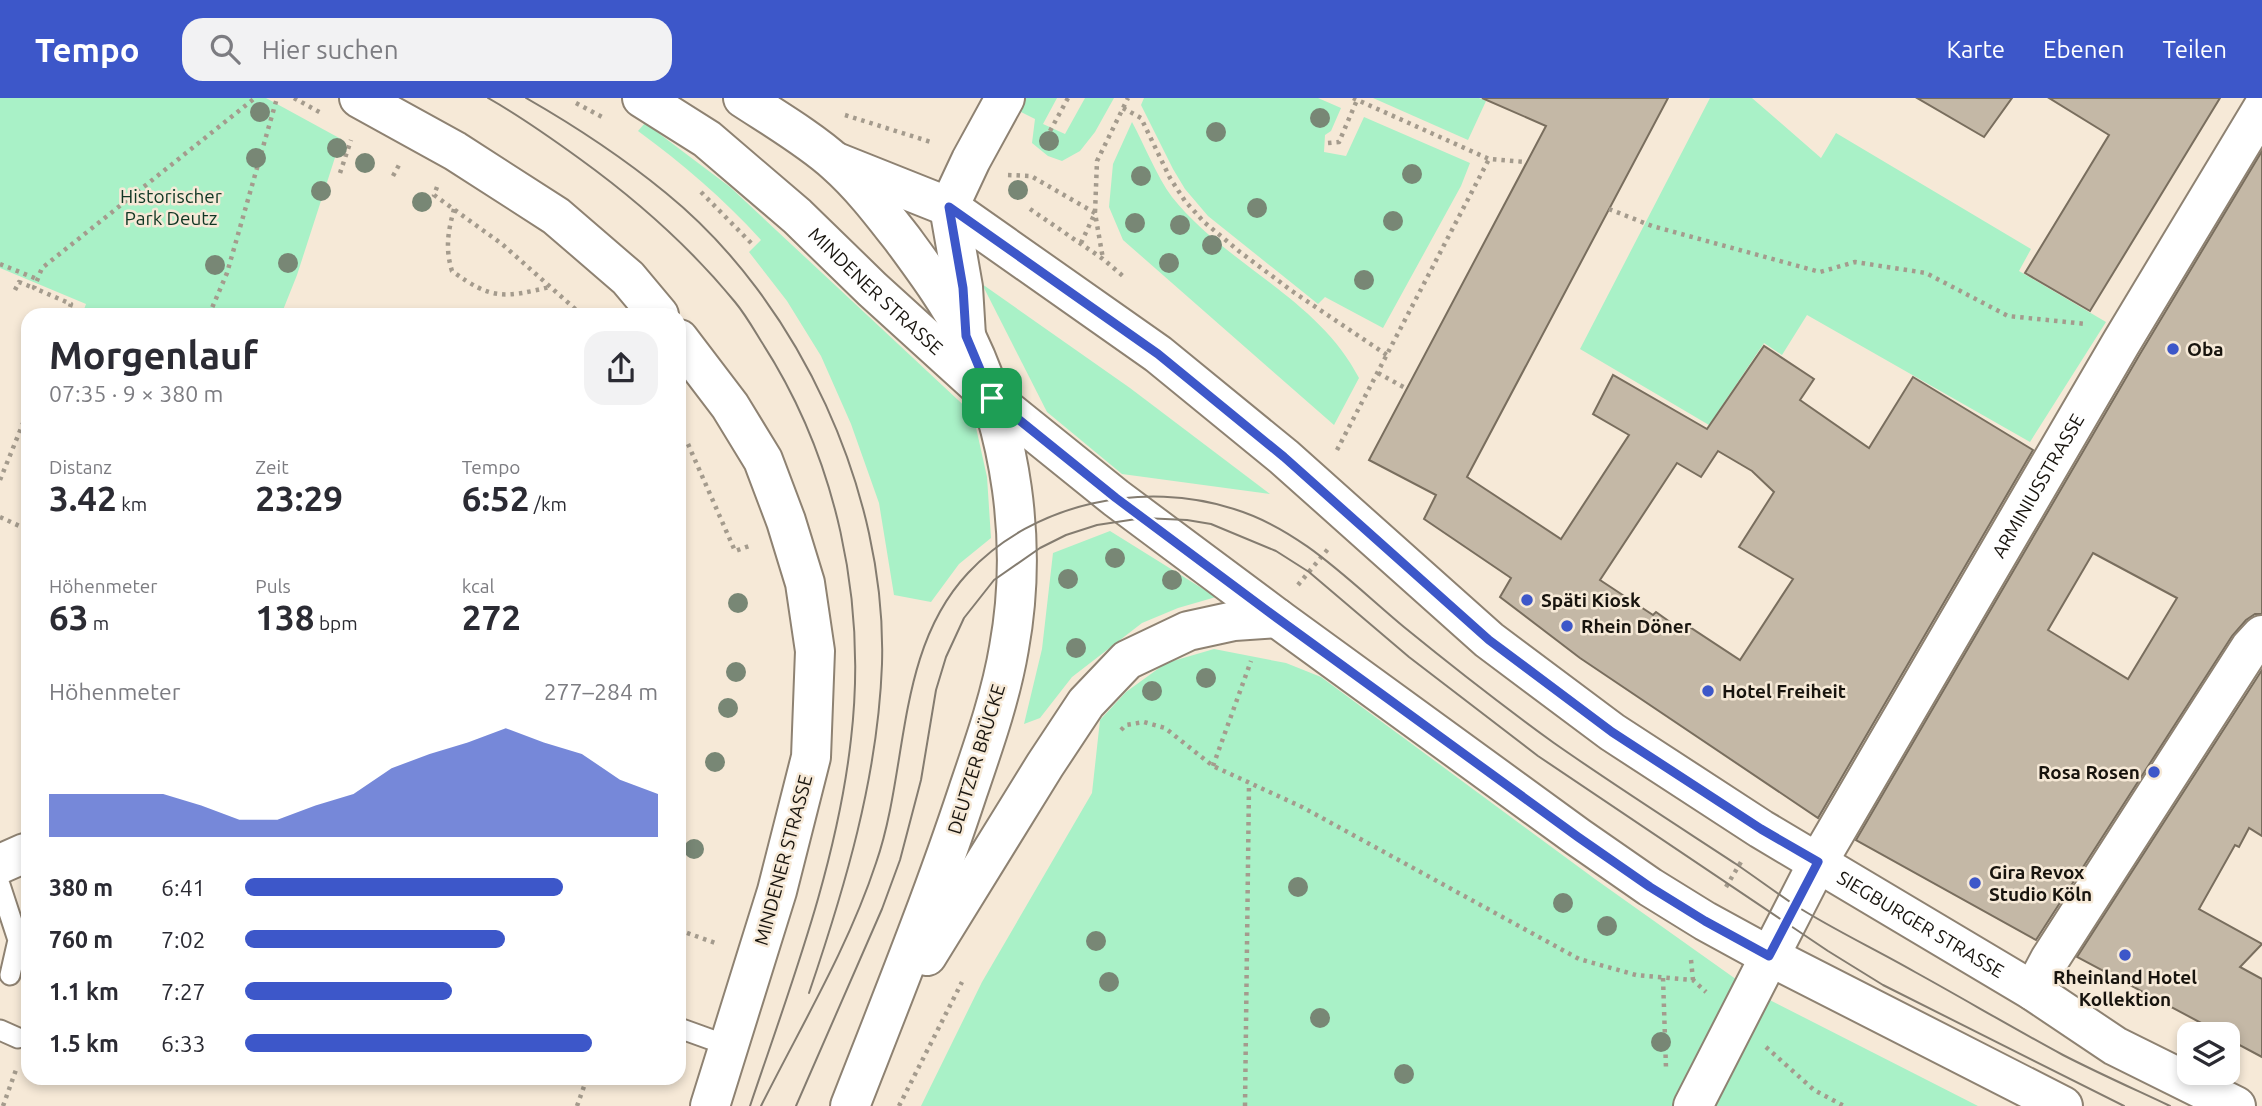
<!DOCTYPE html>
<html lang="de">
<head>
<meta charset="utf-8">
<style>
  :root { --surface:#fff; --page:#f2f2f3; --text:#2b2b33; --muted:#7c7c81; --accent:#3d57c9 }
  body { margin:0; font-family:Ubuntu,sans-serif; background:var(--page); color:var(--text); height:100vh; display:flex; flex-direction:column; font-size:26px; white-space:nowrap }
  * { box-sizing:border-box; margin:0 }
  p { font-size:23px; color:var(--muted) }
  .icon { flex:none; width:38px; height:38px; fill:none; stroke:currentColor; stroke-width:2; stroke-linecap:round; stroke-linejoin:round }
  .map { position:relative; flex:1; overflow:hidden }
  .details { position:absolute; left:21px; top:210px; width:665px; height:777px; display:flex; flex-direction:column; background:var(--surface); border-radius:21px; box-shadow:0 4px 10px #0003 }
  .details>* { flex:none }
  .buttons { position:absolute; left:2177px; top:924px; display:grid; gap:14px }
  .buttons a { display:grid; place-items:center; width:63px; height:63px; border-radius:14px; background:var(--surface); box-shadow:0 4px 10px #0003; font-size:35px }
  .pin { position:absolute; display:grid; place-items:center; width:60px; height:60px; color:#fff; margin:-30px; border-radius:14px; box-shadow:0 4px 10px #0006 }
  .round { display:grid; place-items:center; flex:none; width:74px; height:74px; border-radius:21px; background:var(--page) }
  .headline { display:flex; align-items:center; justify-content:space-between; height:119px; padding:0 28px }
  h1 { font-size:38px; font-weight:700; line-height:52px }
  .figures { display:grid; grid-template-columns:repeat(3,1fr); gap:10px; height:119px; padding:7px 28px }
  .figures div { display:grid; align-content:center }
  .figures b { font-size:35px; font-weight:700 }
  .figures small { font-size:19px; font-weight:400 }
  .figures p { font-size:19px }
  .chart { height:196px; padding:14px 28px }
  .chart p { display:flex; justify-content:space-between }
  .chart svg { width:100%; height:126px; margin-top:7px; fill:var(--accent); opacity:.7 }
  ul { padding:0 28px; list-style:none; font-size:23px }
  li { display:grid; grid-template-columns:112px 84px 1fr; align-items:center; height:52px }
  li i { height:18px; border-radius:9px; background:var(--accent) }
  header { display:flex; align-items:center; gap:42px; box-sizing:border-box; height:98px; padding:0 35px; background:var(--accent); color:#fff }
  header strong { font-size:33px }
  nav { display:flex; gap:38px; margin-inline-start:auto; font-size:24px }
  .search { width:490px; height:63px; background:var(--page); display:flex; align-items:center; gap:18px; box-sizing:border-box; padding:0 24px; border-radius:21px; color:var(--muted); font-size:26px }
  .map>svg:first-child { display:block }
</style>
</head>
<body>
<header>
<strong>Tempo</strong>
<div class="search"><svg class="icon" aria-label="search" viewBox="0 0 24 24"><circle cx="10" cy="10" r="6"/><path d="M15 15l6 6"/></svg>Hier suchen</div>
<nav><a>Karte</a><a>Ebenen</a><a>Teilen</a></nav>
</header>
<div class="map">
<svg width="2262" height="1008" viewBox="0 0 2262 1008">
  <rect width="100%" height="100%" fill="#f6e9d7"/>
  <!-- green -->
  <g fill="#a9f1c7">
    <polygon points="0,0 266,0 341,41 297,177 281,217 82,217 86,206 0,170"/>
    <polygon points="1016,0 1057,0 1043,26 1065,36 1085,0 1114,0 1095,34 1080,53 1062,63 1048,58 1032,45 1035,21 1011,9"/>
    <polygon points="1144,0 1318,0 1341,10 1331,33 1325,37 1324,54 1346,58 1364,19 1470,65 1461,88 1383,230 1325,199 1318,206 1208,118 1185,91 1173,71 1141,7"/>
    <polygon points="1373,0 1479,0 1486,3 1468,42"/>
    <polygon points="1710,0 1752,0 1821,60 1836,35 2031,151 2019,173 2106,224 2030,344 1807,217 1782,257 1764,245 1709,327 1580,251"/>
    <path d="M1132,24C1144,46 1157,79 1172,99C1226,167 1318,200 1359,280L1334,327L1123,142L1109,109L1113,66Z"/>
    <path d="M645,25L730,89L973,316L987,379L991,440L959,466L931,504L894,497L879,405L851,326L821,258L787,203L749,154L761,142C723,100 683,66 638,33Z"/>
    <polygon points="982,186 1130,290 1270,396 1122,376 1047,314"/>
    <polygon points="1110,433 1216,499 1178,510 1142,525 1072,579 1040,620 1024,626 1042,551 1053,455"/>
    <polygon points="1214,551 1286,565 1321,579 1595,781 1754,894 1978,1008 921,1008 982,884 1092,695 1100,622 1126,594 1166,565"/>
  </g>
  <!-- building -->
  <g fill="#c4b8a6" stroke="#796e5e" stroke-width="2" fill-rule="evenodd">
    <path d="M1482,0H1668L1467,379L1561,441L1629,337L1593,316L1613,277L1707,331L1764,248L1814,281L1800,302L1869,350L1913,279L2033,352L1818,720L1580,560L1500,499L1511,480L1424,421L1436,397L1369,362L1546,28ZM1718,353L1752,373L1774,394L1739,449L1793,481L1740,562L1688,528L1684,534L1656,514L1653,517L1600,482L1677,365L1701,379Z"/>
    <polygon points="1917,0 2012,0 1984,39"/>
    <polygon points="2049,0 2220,0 2090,213 2025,175 2109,37"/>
    <path d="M2262,53V516H2255L2246,522L2232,538L2036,842L1856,742L2140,256ZM2093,455L2177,500L2128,581L2048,532Z"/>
    <polygon points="2262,572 2262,738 2249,730 2239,749 2235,747 2199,811 2262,846 2240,869 2262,881 2262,959 2228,941 2228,936 2218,936 2204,929 2205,927 2077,859"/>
  </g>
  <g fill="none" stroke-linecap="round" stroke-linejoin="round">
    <!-- lane casing -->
    <g stroke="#8e8272" stroke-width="23">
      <g id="lane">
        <polyline points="0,787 18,842 10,877"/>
        <polyline points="679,930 729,948"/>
        <polyline points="0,932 18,940"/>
      </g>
    </g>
    <!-- street casing -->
    <g stroke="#8e8272" stroke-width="42">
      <g id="street">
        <polyline points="966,238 963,189 949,109 971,62 1005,0"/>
        <polyline points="0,766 25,755"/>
        <polyline points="2033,893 2050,861 2250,550 2262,537"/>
        <path id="s1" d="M1693,1008L1818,764L2121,245L2262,11"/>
      </g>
    </g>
    <!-- secondary casing -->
    <g stroke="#8e8272" stroke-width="42">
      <g id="secondary">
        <polyline points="359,0 455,53 556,118 628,180 659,217"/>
        <path id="s2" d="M642,0L707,41L797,118L872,191L992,300L1116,400L1277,520L1578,739L1650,789L1705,823L1769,858L2063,1008"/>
        <path d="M743,0C772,19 811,42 836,65C862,88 883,116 904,143C926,173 949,204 966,238C1012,333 1028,446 1009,550C1001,598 984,646 968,693C933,799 891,903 850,1008"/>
        <path id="s3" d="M836,64L949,109L1158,256L1284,359L1489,542L1612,634L1761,731L2033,893L2115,948L2236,1008"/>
        <polyline points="679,241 730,308 763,362 786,423 805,485 815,553 811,659 777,793 710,1008"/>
        <polyline points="927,858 1045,667 1086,605 1127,562 1188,533 1234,523 1277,520"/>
      </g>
    </g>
    <!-- path -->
    <g stroke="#a49b8d" stroke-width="4.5" stroke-dasharray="3.5 5" stroke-linecap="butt">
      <polyline points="294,0 321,15"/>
      <polyline points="1353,0 1489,61 1526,64"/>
      <polyline points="576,5 606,21"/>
      <polyline points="1123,10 1141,20 1170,80 1185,103 1204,124 1240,154 1292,193 1387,257"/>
      <polyline points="845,17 934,45"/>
      <polyline points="1050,33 1068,0"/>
      <polyline points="1328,45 1339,44 1357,2"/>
      <polyline points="340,75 351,42"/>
      <polyline points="1008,77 1031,78 1095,115 1103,161"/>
      <polyline points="393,78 399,67"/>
      <polyline points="437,89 434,97 502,146 582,217"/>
      <polyline points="701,94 754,148"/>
      <path d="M454,111C448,134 445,150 452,173C492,202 503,200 550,189"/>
      <polyline points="1030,111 1103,161 1124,179"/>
      <polyline points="1609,111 1652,128 1820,174 1855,164 1926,175 2008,218 2086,226"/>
      <polyline points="1081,145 1095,115 1097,63 1128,0"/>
      <polyline points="0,166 37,181"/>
      <polyline points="15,192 19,184 34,190"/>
      <polyline points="67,217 71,206 34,190 42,170 255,0"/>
      <polyline points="209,217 227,175 277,0"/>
      <polyline points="1378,275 1407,291"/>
      <polyline points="688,346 735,453 752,447"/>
      <polyline points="1337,352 1489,61"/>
      <polyline points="0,382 28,313"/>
      <polyline points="0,419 28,432"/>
      <polyline points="1298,487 1328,451"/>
      <polyline points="1121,632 1126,627 1144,624 1165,630 1213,668 1302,709 1579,861 1636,877 1693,882 1706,894"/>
      <polyline points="1213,668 1251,563"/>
      <polyline points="1726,789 1741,764"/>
      <polyline points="679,832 718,846"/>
      <polyline points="1691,862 1693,882"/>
      <polyline points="1663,880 1666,970"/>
      <polyline points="1766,949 1814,992 1844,1008"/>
      <polyline points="3,1008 17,969"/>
      <polyline points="577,1008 587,980"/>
      <polyline points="899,1008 962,884"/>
      <polyline points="1245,1008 1249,686"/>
    </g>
    <!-- lane -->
    <use href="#lane" stroke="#fff" stroke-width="19"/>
    <!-- street -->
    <use href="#street" stroke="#fff" stroke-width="38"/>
    <!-- secondary -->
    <use href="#secondary" stroke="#fff" stroke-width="38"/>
    <!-- tram -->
    <g stroke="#847c70" stroke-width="2">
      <path d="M488,0C520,18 551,40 580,61C638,103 690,149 735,204C745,216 753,230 761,243C837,360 867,503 851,641C837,767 790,889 750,1008"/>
      <path d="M526,0C575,28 622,59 666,95C799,203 887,395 882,566C878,679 845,789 809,895"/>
      <path d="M761,1008C801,928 848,850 876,765C909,670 895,553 968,475C1034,404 1144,382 1234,411C1302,432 1351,485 1404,529C1453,569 1503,608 1554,645C1614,687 1675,726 1736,766C1755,779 1774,793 1793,806C1832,831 1875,851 1915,874C1964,901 2013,930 2063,957C2098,975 2134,991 2170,1008"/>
      <polyline points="796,1008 882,811 900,762 921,682 936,592 946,559 964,520 994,482 1040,450 1066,437 1097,427 1143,420 1187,422 1211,426 1276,453 1309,474 1409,559 1538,658 1828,853 1883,887 2124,1008"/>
    </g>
  </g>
  <!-- trees -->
  <g fill="#788775">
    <circle cx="260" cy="14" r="10"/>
    <circle cx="1320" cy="20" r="10"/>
    <circle cx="1216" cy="34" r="10"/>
    <circle cx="1049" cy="43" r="10"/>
    <circle cx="337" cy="50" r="10"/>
    <circle cx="256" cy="60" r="10"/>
    <circle cx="365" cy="65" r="10"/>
    <circle cx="1412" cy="76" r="10"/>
    <circle cx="1141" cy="78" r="10"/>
    <circle cx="1018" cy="92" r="10"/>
    <circle cx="321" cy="93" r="10"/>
    <circle cx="422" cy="104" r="10"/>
    <circle cx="1257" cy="110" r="10"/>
    <circle cx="1393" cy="123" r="10"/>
    <circle cx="1135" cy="125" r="10"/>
    <circle cx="1180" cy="127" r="10"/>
    <circle cx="1212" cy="147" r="10"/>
    <circle cx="288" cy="165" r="10"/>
    <circle cx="1169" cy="165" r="10"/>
    <circle cx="215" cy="167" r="10"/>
    <circle cx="1364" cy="182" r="10"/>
    <circle cx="1115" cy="460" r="10"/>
    <circle cx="1068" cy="481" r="10"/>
    <circle cx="1172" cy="482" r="10"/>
    <circle cx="738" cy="505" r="10"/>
    <circle cx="1076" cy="550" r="10"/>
    <circle cx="736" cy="574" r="10"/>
    <circle cx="1206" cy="580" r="10"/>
    <circle cx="1152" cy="593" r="10"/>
    <circle cx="728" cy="610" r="10"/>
    <circle cx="715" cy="664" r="10"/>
    <circle cx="694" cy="751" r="10"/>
    <circle cx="1298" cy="789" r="10"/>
    <circle cx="1563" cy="805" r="10"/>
    <circle cx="1607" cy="828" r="10"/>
    <circle cx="1096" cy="843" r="10"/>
    <circle cx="1109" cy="884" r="10"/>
    <circle cx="1320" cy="920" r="10"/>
    <circle cx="1661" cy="944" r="10"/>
    <circle cx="1404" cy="976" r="10"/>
  </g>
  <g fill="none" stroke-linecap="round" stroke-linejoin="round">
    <!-- route casing -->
    <g stroke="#fff" stroke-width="14">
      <polygon id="route" points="949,109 1158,256 1284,359 1489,542 1612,634 1761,731 1818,764 1769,858 1705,823 1650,789 1578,739 1277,520 1116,400 992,300 966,238 963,190"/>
    </g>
    <!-- route -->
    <use href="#route" stroke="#3d57c9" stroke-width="9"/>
  </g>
  <!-- markers -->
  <g fill="#3d57c9" stroke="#f6e9d7" stroke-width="2.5">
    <circle cx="2173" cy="251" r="7"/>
    <circle cx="1527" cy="502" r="7"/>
    <circle cx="1567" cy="528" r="7"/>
    <circle cx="1708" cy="593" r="7"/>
    <circle cx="2154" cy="674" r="7"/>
    <circle cx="1975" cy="785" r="7"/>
    <circle cx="2125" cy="857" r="7"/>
  </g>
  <g text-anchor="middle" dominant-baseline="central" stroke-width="5" stroke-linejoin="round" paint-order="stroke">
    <!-- park labels -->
    <g font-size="19" fill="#103724" stroke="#f6e9d7">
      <text x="171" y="98">Historischer<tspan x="171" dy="22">Park Deutz</tspan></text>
    </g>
    <!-- street labels -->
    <g font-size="19" fill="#18140e" stroke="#f6e9d7">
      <text stroke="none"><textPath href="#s2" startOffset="304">MINDENER STRASSE</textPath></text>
      <text stroke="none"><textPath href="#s1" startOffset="710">ARMINIUSSTRASSE</textPath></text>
      <text transform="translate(976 661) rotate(-73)">DEUTZER BRÜCKE</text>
      <text transform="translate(783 762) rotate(-75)">MINDENER STRASSE</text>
      <text stroke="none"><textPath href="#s3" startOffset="1332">SIEGBURGER STRASSE</textPath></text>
    </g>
    <!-- poi labels -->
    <g font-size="19" font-weight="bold" fill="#18140e" stroke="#f6e9d7" text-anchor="start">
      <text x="2187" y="251">Oba</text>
      <text x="1541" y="502">Späti Kiosk</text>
      <text x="1581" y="528">Rhein Döner</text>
      <text x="1722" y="593">Hotel Freiheit</text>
      <text x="2140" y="674" text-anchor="end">Rosa Rosen</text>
      <text x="1989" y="774">Gira Revox<tspan x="1989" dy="22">Studio Köln</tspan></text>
      <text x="2125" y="879" text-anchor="middle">Rheinland Hotel<tspan x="2125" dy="22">Kollektion</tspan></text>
    </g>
  </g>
</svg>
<div class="buttons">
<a><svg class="icon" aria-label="layers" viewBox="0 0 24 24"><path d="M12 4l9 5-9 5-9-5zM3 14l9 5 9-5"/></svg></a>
</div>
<div class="pin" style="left:992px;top:300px;background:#1e9e55"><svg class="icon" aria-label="arrive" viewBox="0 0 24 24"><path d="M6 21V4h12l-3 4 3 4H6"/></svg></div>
<section class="details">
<div class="headline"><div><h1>Morgenlauf</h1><p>07:35 · 9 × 380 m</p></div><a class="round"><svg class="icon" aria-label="share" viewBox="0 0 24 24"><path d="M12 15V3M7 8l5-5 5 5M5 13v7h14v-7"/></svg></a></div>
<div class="figures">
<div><p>Distanz</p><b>3.42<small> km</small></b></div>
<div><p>Zeit</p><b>23:29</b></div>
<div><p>Tempo</p><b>6:52<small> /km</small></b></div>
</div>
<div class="figures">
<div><p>Höhenmeter</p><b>63<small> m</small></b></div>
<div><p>Puls</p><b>138<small> bpm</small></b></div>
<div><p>kcal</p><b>272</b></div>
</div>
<div class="chart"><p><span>Höhenmeter</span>277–284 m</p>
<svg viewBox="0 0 160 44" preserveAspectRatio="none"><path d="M0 44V29L10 29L20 29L30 29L40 33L50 38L60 38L70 33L80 29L90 20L100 15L110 11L120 6L130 11L140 15L150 24L160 29V44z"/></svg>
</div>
<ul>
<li><b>380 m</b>6:41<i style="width:77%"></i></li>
<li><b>760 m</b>7:02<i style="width:63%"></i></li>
<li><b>1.1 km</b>7:27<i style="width:50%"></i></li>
<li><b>1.5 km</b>6:33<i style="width:84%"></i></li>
</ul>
</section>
</div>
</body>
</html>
